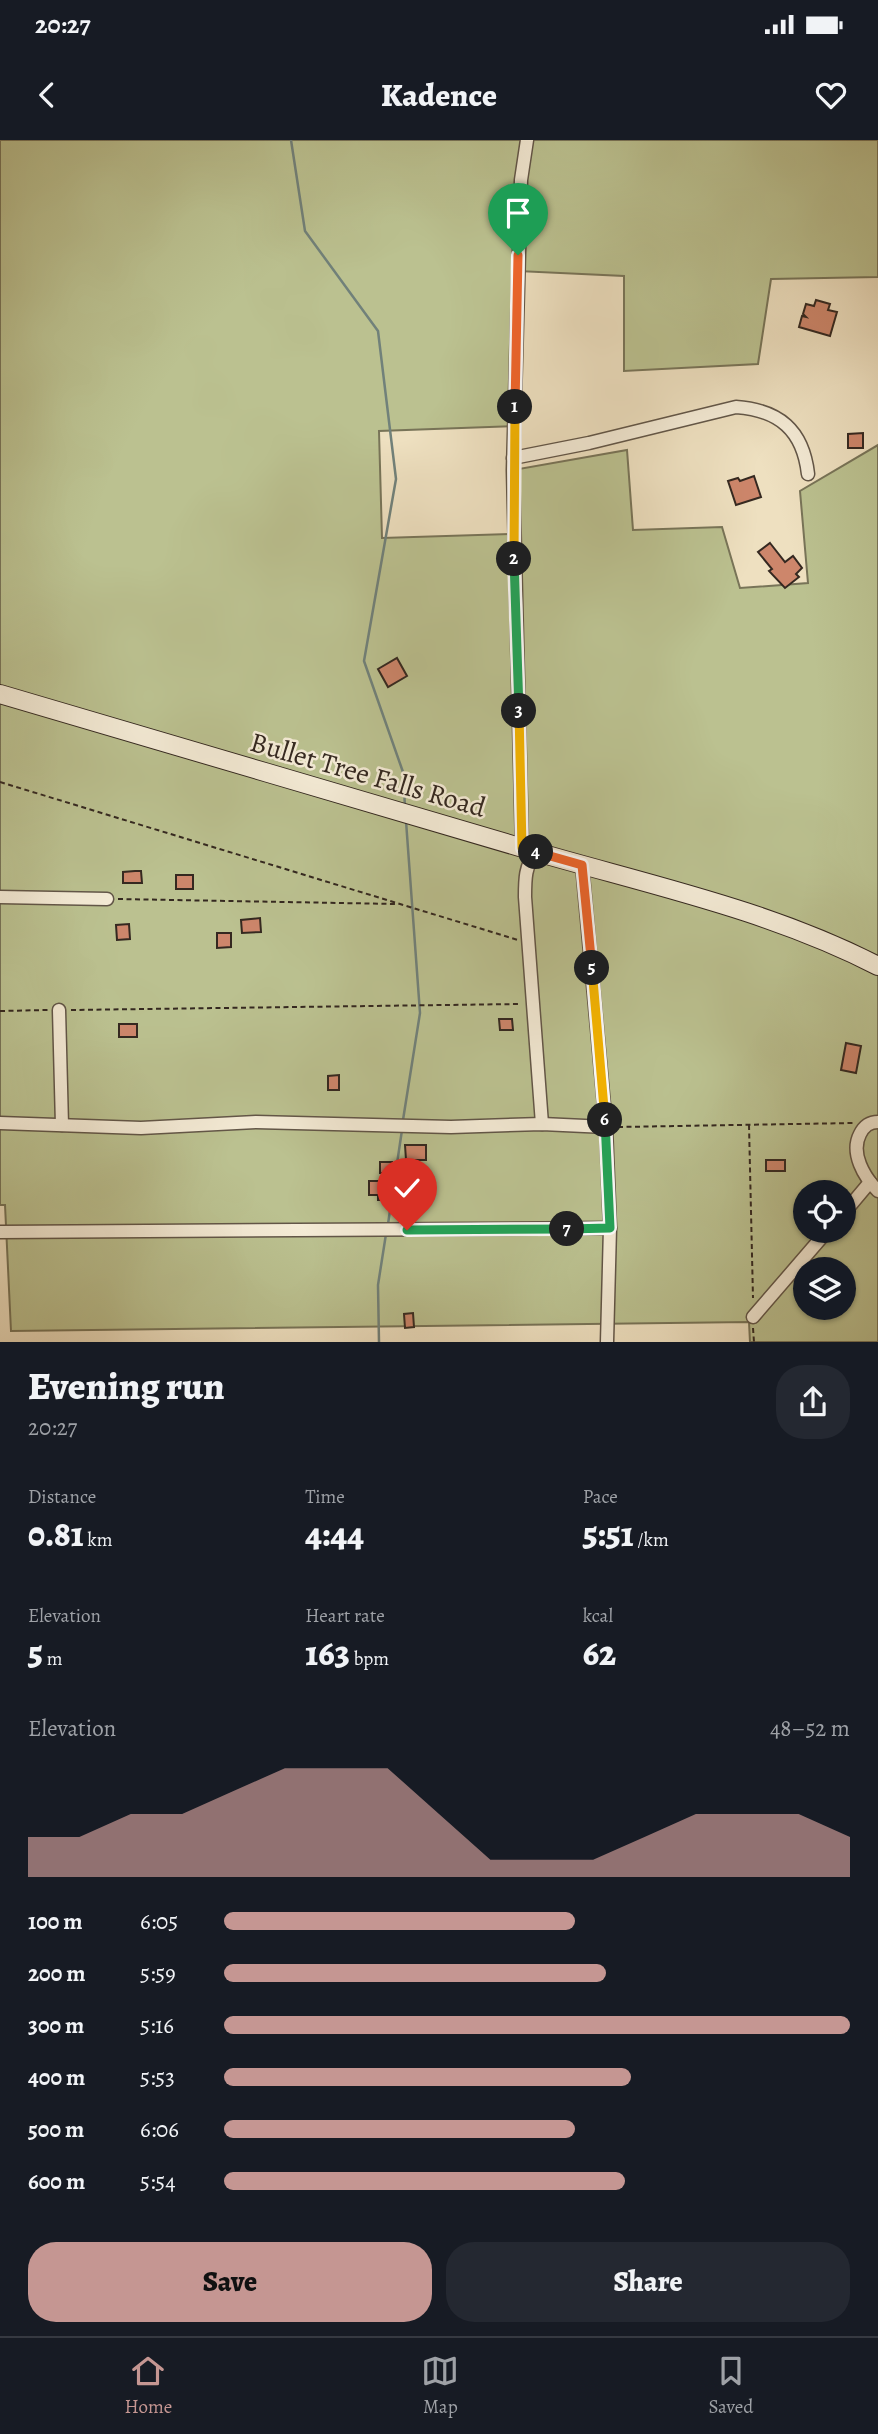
<!DOCTYPE html>
<html lang="en">
<head>
<meta charset="utf-8">
<style>
  :root { --surface:#171b24; --page:#242831; --text:#f1f3f6; --muted:#9ea1a6; --line:#363941; --accent:#c59692 }
  body { margin:0; font-family:Alegreya,serif; background:var(--page); color:var(--text); height:100vh; display:flex; flex-direction:column; font-size:26px; white-space:nowrap }
  * { box-sizing:border-box; margin:0 }
  p { font-size:23px; color:var(--muted) }
  .icon { flex:none; width:38px; height:38px; fill:none; stroke:currentColor; stroke-width:2; stroke-linecap:round; stroke-linejoin:round }
  .map { position:relative; height:1202px; overflow:hidden }
  .drawer { display:flex; flex-direction:column; background:var(--surface); flex:1 }
  .drawer>* { flex:none }
  .tools { position:absolute; left:793px; top:1040px; display:grid; gap:14px }
  .tools a { display:grid; place-items:center; width:63px; height:63px; border-radius:50%; background:var(--surface); box-shadow:0 2px 5px #0004; font-size:35px }
  .pin { position:absolute; display:grid; place-items:center; width:60px; height:60px; color:#fff; margin:-72px -30px; border-radius:50% 50% 50% 0; rotate:-45deg; box-shadow:0 0 7px #0007 }
  .pin .icon { rotate:45deg }
  .km { position:absolute; width:35px; height:35px; margin:-18px; border-radius:50%; background:#222; color:#fff; font-size:19px; line-height:35px; text-align:center }
  .round { display:grid; place-items:center; flex:none; width:74px; height:74px; border-radius:28px; background:var(--page) }
  .head { display:flex; align-items:center; justify-content:space-between; height:119px; padding:0 28px }
  h1 { font-size:38px; font-weight:800; line-height:52px }
  .metrics { display:grid; grid-template-columns:repeat(3,1fr); gap:10px; height:119px; padding:7px 28px }
  .metrics div { display:grid; align-content:center }
  .metrics b { font-size:35px; font-weight:800 }
  .metrics small { font-size:19px; font-weight:400 }
  .metrics p { font-size:19px }
  .chart { height:196px; padding:14px 28px }
  .chart p { display:flex; justify-content:space-between }
  .chart svg { width:100%; height:126px; margin-top:7px; fill:var(--accent); opacity:.7 }
  .cta { display:flex; gap:14px; margin-top:auto; padding:14px 28px }
  .cta a { flex:1; height:80px; border-radius:28px; background:var(--accent); color:#111; font-size:28px; font-weight:800; line-height:80px; text-align:center }
  .cta a+a { background:var(--page); color:var(--text) }
  ul { padding:0 28px; list-style:none; font-size:23px }
  li { display:grid; grid-template-columns:112px 84px 1fr; align-items:center; height:52px }
  li i { height:18px; border-radius:9px; background:var(--accent) }
  .status { display:flex; justify-content:space-between; align-items:center; height:49px; padding:0 35px; background:var(--surface); direction:ltr }
  .status svg { height:19px; fill:currentColor }
  header { display:flex; justify-content:space-between; align-items:center; height:91px; padding:0 28px; background:var(--surface); font-size:32px; font-weight:800 }
  .tab-bar { display:flex; justify-content:space-around; align-items:center; height:98px; border-top:2px solid var(--line); background:var(--surface); font-size:19px; color:var(--muted) }
  .tab-bar a { display:grid; justify-items:center; gap:4px }
  .tab-bar .selected { color:var(--accent) }
  .map>svg:first-child { display:block }
</style>
</head>
<body>
<div class="status"><b>20:27</b><svg viewBox="0 0 49 12"><path d="M0 12V9h3v3zM5 12V6h3v6zM10 12V3h3v9zM15 12V0h3v12zM26 1h20v11H26zM47 4h2v5h-2z"/></svg></div>
<header><svg class="icon" aria-label="back" viewBox="0 0 24 24"><path d="M15 5l-7 7 7 7"/></svg>Kadence<svg class="icon" aria-label="heart" viewBox="0 0 24 24"><path d="M12 20l-8-8c-3-5 5-10 8-4 3-6 11-1 8 4z"/></svg></header>
<div class="map">
<svg width="878" height="1202" viewBox="0 0 878 1202">
  <rect width="100%" height="100%" fill="#eee0c0"/>
  <filter id="stains"><feTurbulence type="fractalNoise" baseFrequency=".00286" numOctaves="4"/><feColorMatrix values="0 0 0 0 .2 0 0 0 0 .09 0 0 0 0 .02 0 0 0 .5 -.17"/></filter>
  <radialGradient id="worn" r=".72"><stop offset=".6" stop-color="#630" stop-opacity="0"/><stop offset="1" stop-color="#630" stop-opacity=".3"/></radialGradient>
  <!-- green -->
  <path fill="#bbc190" stroke="#787458" stroke-width="2" fill-rule="evenodd" d="M0,0H878V137L771,139L758,224L624,231V136L518,131L514,286L379,291L382,398L514,394L513,330L627,310L633,390L722,387L740,448L808,443L800,351L878,305V1202H750L749,1182L11,1191L5,1065H0ZM805,1052H844V1090H805ZM805,1129H844V1167H805Z"/>
  <g fill="none" stroke-linecap="round" stroke-linejoin="round">
    <!-- stream -->
    <g stroke="#71817a" stroke-width="2.5">
      <polyline points="291,0 305,91 378,191 396,339 364,521 403,632 405,667"/>
      <polyline points="403,980 420,873 406,681"/>
      <polyline points="388,1084 402,990"/>
      <polyline points="379,1202 378,1145 386,1094"/>
    </g>
  </g>
  <!-- building -->
  <g fill="#cd866b" stroke="#342820" stroke-width="2">
    <polygon points="816,160 830,164 828,170 837,172 830,196 799,187 802,176 806,177 803,174 806,164 814,166"/>
    <polygon points="863,293 863,308 848,308 848,294"/>
    <polygon points="754,336 761,357 736,365 728,341 738,338 740,341"/>
    <polygon points="770,403 785,422 793,416 802,428 796,434 799,437 785,448 769,431 772,429 758,412"/>
    <polygon points="397,518 407,536 388,547 378,529"/>
    <polygon points="135,731 141,731 142,743 123,743 123,732"/>
    <rect x="176" y="735" width="17" height="14"/>
    <polygon points="260,778 261,792 242,793 241,780"/>
    <polygon points="129,784 130,799 117,800 116,785"/>
    <polygon points="217,793 231,793 231,807 217,808"/>
    <polygon points="499,879 512,879 513,890 500,890"/>
    <rect x="119" y="884" width="18" height="13"/>
    <polygon points="846,903 861,906 856,933 841,930"/>
    <polygon points="339,935 339,950 328,950 328,936"/>
    <polygon points="405,1005 426,1005 426,1020 406,1020"/>
    <rect x="766" y="1020" width="19" height="11"/>
    <rect x="380" y="1022" width="12" height="11"/>
    <polygon points="369,1041 393,1041 393,1056 389,1056 389,1060 378,1060 378,1055 369,1055"/>
    <polygon points="413,1173 414,1187 405,1188 404,1174"/>
  </g>
  <g fill="none" stroke-linecap="round" stroke-linejoin="round">
    <!-- street casing -->
    <g stroke="#625648" stroke-width="15">
      <g id="street">
        <path d="M513,318L589,303L736,267C779,270 803,290 808,334"/>
        <polyline points="522,708 513,330 521,40 527,0"/>
        <path d="M536,712C525,726 525,739 525,757L542,984"/>
        <polyline points="582,725 606,987 610,1088 607,1202"/>
        <polyline points="0,757 107,759"/>
        <polyline points="59,870 62,985"/>
        <path d="M878,982C869,982 864,986 860,994C850,1013 864,1037 878,1051"/>
        <polyline points="0,983 141,988 256,982 451,987 542,984 606,987"/>
        <polyline points="844,1073 870,1042"/>
        <polyline points="0,1092 610,1088"/>
        <polyline points="753,1177 828,1090"/>
      </g>
    </g>
    <!-- secondary casing -->
    <g stroke="#342820" stroke-width="20">
      <path id="secondary" d="M0,554C178,606 355,659 533,711C650,745 769,770 878,826"/>
    </g>
    <!-- path -->
    <g stroke="#342820" stroke-width="2" stroke-dasharray="5 3.5" stroke-linecap="butt">
      <polyline points="0,642 518,800"/>
      <polyline points="118,759 396,764"/>
      <polyline points="71,870 520,864"/>
      <polyline points="0,871 48,870"/>
      <polyline points="749,985 753,1158"/>
      <polyline points="618,987 853,983"/>
      <polyline points="753,1188 754,1202"/>
    </g>
    <!-- street -->
    <use href="#street" stroke="#f4ebd6" stroke-width="12"/>
    <!-- secondary -->
    <use href="#secondary" stroke="#f4ebd6" stroke-width="18"/>
  </g>
  <g fill="none" stroke-linecap="round" stroke-linejoin="round">
    <!-- split-1 casing -->
    <g stroke="#fff" stroke-width="14">
      <polyline id="split-1" points="515,267 518,115"/>
    </g>
    <!-- split-2 casing -->
    <g stroke="#fff" stroke-width="14">
      <polyline id="split-2" points="514,419 515,267"/>
    </g>
    <!-- split-3 casing -->
    <g stroke="#fff" stroke-width="14">
      <polyline id="split-3" points="514,419 519,571"/>
    </g>
    <!-- split-4 casing -->
    <g stroke="#fff" stroke-width="14">
      <polyline id="split-4" points="519,571 522,708 536,712"/>
    </g>
    <!-- split-5 casing -->
    <g stroke="#fff" stroke-width="14">
      <polyline id="split-5" points="536,712 582,725 592,828"/>
    </g>
    <!-- split-6 casing -->
    <g stroke="#fff" stroke-width="14">
      <polyline id="split-6" points="592,828 605,980"/>
    </g>
    <!-- split-7 casing -->
    <g stroke="#fff" stroke-width="14">
      <polyline id="split-7" points="567,1089 610,1088 605,980"/>
    </g>
    <!-- split-8 casing -->
    <g stroke="#fff" stroke-width="14">
      <polyline id="split-8" points="407,1090 567,1089"/>
    </g>
    <!-- split-1 -->
    <use href="#split-1" stroke="#f0652b" stroke-width="9"/>
    <!-- split-2 -->
    <use href="#split-2" stroke="#f5b400" stroke-width="9"/>
    <!-- split-3 -->
    <use href="#split-3" stroke="#22a559" stroke-width="9"/>
    <!-- split-4 -->
    <use href="#split-4" stroke="#f5b400" stroke-width="9"/>
    <!-- split-5 -->
    <use href="#split-5" stroke="#f0652b" stroke-width="9"/>
    <!-- split-6 -->
    <use href="#split-6" stroke="#f5b400" stroke-width="9"/>
    <!-- split-7 -->
    <use href="#split-7" stroke="#22a559" stroke-width="9"/>
    <!-- split-8 -->
    <use href="#split-8" stroke="#22a559" stroke-width="9"/>
  </g>
  <g text-anchor="middle" dominant-baseline="central" stroke-width="5" stroke-linejoin="round" paint-order="stroke">
    <!-- street labels -->
    <g font-size="28" fill="#342820" stroke="#f4ebd6">
      <text transform="translate(368 635) rotate(16)">Bullet Tree Falls Road</text>
    </g>
  </g>
  <rect width="100%" height="100%" filter="url(#stains)"/>
  <rect width="100%" height="100%" fill="url(#worn)"/>
</svg>
<div class="tools">
<a><svg class="icon" aria-label="locate" viewBox="0 0 24 24"><circle cx="12" cy="12" r="6"/><path d="M12 2v4M12 18v4M2 12h4M18 12h4"/></svg></a>
<a><svg class="icon" aria-label="layers" viewBox="0 0 24 24"><path d="M12 4l9 5-9 5-9-5zM3 14l9 5 9-5"/></svg></a>
</div>
<div class="pin" style="left:518px;top:115px;background:#1e9e55"><svg class="icon" aria-label="arrive" viewBox="0 0 24 24"><path d="M6 21V4h12l-3 4 3 4H6"/></svg></div>
<div class="pin" style="left:407px;top:1090px;background:#d93025"><svg class="icon" aria-label="check" viewBox="0 0 24 24"><path d="M5 12l5 5 9-10"/></svg></div>
<b class="km" style="left:515px;top:267px">1</b>
<b class="km" style="left:514px;top:419px">2</b>
<b class="km" style="left:519px;top:571px">3</b>
<b class="km" style="left:536px;top:712px">4</b>
<b class="km" style="left:592px;top:828px">5</b>
<b class="km" style="left:605px;top:980px">6</b>
<b class="km" style="left:567px;top:1089px">7</b>
</div>
<section class="drawer">
<div class="head"><div><h1>Evening run</h1><p>20:27</p></div><a class="round"><svg class="icon" aria-label="share" viewBox="0 0 24 24"><path d="M12 15V3M7 8l5-5 5 5M5 13v7h14v-7"/></svg></a></div>
<div class="metrics">
<div><p>Distance</p><b>0.81<small> km</small></b></div>
<div><p>Time</p><b>4:44</b></div>
<div><p>Pace</p><b>5:51<small> /km</small></b></div>
</div>
<div class="metrics">
<div><p>Elevation</p><b>5<small> m</small></b></div>
<div><p>Heart rate</p><b>163<small> bpm</small></b></div>
<div><p>kcal</p><b>62</b></div>
</div>
<div class="chart"><p><span>Elevation</span>48–52 m</p>
<svg viewBox="0 0 160 44" preserveAspectRatio="none"><path d="M0 44V30L10 30L20 22L30 22L40 14L50 6L60 6L70 6L80 22L90 38L100 38L110 38L120 30L130 22L140 22L150 22L160 30V44z"/></svg>
</div>
<ul>
<li><b>100 m</b>6:05<i style="width:56%"></i></li>
<li><b>200 m</b>5:59<i style="width:61%"></i></li>
<li><b>300 m</b>5:16<i style="width:100%"></i></li>
<li><b>400 m</b>5:53<i style="width:65%"></i></li>
<li><b>500 m</b>6:06<i style="width:56%"></i></li>
<li><b>600 m</b>5:54<i style="width:64%"></i></li>
</ul>
<div class="cta"><a>Save</a><a>Share</a></div>
</section>
<nav class="tab-bar">
<a class="selected"><svg class="icon" aria-label="home" viewBox="0 0 24 24"><path d="M3 11l9-7 9 7M6 9v11h12V9"/></svg>Home</a>
<a><svg class="icon" aria-label="map" viewBox="0 0 24 24"><path d="M3 6l6-2 6 2 6-2v14l-6 2-6-2-6 2zM9 4v14M15 6v14"/></svg>Map</a>
<a><svg class="icon" aria-label="saved" viewBox="0 0 24 24"><path d="M7 4h10v16l-5-4-5 4z"/></svg>Saved</a>
</nav>
</body>
</html>
